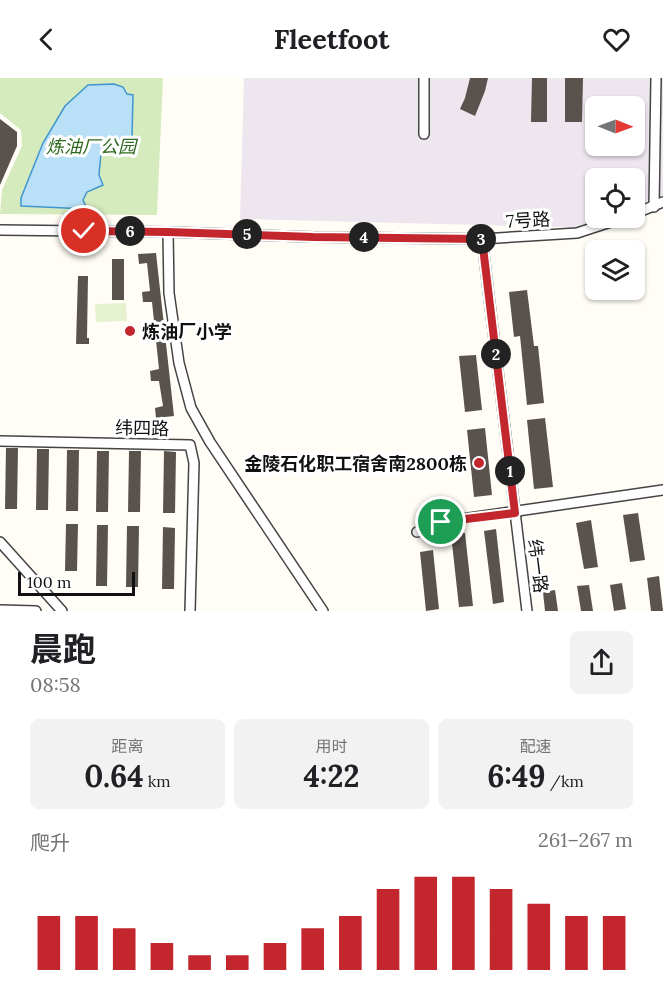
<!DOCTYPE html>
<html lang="zh">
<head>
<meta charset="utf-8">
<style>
  :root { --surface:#fff; --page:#f2f2f2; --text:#202124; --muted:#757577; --accent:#c4262e }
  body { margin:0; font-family:Lora,"Noto Sans SC",serif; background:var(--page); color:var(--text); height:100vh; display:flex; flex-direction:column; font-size:22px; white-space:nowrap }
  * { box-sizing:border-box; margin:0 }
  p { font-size:20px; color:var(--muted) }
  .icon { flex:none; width:33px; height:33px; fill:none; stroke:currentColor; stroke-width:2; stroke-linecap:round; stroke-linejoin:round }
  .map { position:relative; height:533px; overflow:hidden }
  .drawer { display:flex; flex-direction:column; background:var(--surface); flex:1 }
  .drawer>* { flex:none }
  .needle { width:39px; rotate:91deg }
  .fabs { position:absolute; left:585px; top:18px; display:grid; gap:12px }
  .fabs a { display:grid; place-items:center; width:60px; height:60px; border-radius:9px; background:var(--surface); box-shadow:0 2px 4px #0004; font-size:30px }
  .scale { position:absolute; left:18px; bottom:15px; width:117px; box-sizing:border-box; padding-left:6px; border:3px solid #111; border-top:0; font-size:16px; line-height:21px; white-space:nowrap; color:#111; -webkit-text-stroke:4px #fff; paint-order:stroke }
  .pin { position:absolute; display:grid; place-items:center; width:51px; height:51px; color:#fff; margin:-26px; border:3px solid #fff; border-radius:50%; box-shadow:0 2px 6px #0007 }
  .km { position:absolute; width:30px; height:30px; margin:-15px; border-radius:50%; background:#222; color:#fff; font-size:16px; line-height:30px; text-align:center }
  .round { display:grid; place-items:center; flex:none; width:63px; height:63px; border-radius:9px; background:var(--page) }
  .overview { display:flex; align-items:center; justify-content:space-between; height:102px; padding:0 30px }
  h1 { font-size:33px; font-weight:700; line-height:45px }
  .metrics { display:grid; grid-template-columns:repeat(3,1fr); gap:9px; height:102px; padding:6px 30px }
  .metrics div { display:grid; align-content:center; border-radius:9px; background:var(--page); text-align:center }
  .metrics b { font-size:30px; font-weight:700 }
  .metrics small { font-size:16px; font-weight:400 }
  .metrics p { font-size:16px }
  .chart { height:168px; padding:12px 30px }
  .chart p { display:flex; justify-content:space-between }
  .chart svg { width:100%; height:108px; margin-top:6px; stroke:var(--accent); stroke-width:6 }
  header { display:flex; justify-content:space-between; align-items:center; height:78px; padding:0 30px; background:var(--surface); font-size:27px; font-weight:700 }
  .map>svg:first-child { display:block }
</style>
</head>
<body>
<header><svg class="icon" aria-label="back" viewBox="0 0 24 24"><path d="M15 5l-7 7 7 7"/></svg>Fleetfoot<svg class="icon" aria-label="heart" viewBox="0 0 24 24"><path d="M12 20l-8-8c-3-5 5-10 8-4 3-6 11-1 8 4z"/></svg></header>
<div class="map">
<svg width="663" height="533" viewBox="0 0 663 533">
  <rect width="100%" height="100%" fill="#fffdf5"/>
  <!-- industrial -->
  <path fill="#eee6ef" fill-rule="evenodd" d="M244,0H663V130L603,150L240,141ZM596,28H634V68H596ZM596,100H634V140H596Z"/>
  <!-- green -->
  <polygon fill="#d5ebbd" points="0,0 163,0 157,137 0,136 2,112 22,68 21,52 0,35"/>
  <!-- pitch -->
  <polygon fill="#e6f2cf" points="126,225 127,243 96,244 95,226"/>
  <!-- water -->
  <polygon fill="#b9e0f7" stroke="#3f96cf" stroke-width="1.5" points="114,6 123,9 127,16 133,17 132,58 128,73 123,76 101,75 99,97 103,107 87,114 83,122 87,131 21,128 21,120 43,65 65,28 88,7"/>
  <!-- building -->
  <g fill="#5a524d">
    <polygon points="470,0 488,0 485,13 475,38 460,31 465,20"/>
    <polygon points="532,0 547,0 547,44 531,44"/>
    <polygon points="565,0 583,0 582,44 565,44"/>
    <polygon points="0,41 17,54 17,68 0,107"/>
    <polygon points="156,175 174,338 156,340 155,330 163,328 159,303 151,303 150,293 159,291 152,224 143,224 142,214 150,213 147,185 139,186 138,176"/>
    <rect x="112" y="181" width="12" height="41"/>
    <polygon points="78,198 88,198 87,260 89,260 89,266 76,266"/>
    <polygon points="527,212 534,268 538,268 544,325 527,327 520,258 514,259 509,214"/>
    <polygon points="476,277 482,332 465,334 459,278"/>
    <polygon points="545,340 553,409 534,411 527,342"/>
    <polygon points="485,350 492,417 474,419 467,352"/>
    <polygon points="6,370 18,370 17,431 5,431"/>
    <polygon points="37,371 49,371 48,432 36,432"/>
    <polygon points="67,372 79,372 78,433 66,433"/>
    <polygon points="97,373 109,373 108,434 96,434"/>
    <polygon points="129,373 141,373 140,434 128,434"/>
    <polygon points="164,373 176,374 175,435 163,435"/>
    <polygon points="638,435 645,482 630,484 623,437"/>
    <polygon points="591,442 598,489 584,491 576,445"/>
    <polygon points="66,446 78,446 77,493 65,493"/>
    <polygon points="97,447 108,447 107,508 96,508"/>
    <polygon points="127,448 139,448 138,509 126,509"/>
    <polygon points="163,449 175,450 174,511 162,511"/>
    <polygon points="496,451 504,524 493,526 484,453"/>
    <polygon points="465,455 473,528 459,529 451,456"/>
    <polygon points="433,472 439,531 426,533 420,474"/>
    <polygon points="659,498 663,533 651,533 647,500"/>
    <polygon points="622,505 626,531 614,533 610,507"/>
    <polygon points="589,507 593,533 581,533 577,508"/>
    <polygon points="555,512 558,533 545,533 543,514"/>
  </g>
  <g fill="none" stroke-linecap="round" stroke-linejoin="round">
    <!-- minor casing -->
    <g stroke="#444" stroke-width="12">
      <g id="minor">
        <polyline points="424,56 424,0"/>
        <polyline points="654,129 656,0"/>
        <polyline points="634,136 663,124"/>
        <polyline points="0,152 168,154 313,159 482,161 577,155 623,140"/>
        <polyline points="168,154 169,215 179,285 191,330 210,364 323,533"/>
        <polyline points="482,161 527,533"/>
        <polyline points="0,363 190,367 194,385 190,533"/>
        <polyline points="417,454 441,444 663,412"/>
        <polyline points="0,464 62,533"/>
        <polyline points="0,532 36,533"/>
      </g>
    </g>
    <!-- minor -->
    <use href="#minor" stroke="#fff" stroke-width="9"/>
  </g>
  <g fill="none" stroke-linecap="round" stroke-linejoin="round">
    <!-- route casing -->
    <g stroke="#fff" stroke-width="12">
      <polyline id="route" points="84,153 168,154 313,159 482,161 515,435 441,444"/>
    </g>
    <!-- route -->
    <use href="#route" stroke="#c4262e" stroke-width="8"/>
  </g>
  <!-- markers -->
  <g fill="#c4262e" stroke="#fff" stroke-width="2">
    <circle cx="130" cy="253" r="6"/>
    <circle cx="479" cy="385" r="6"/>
  </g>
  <g text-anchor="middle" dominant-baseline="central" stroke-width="6" stroke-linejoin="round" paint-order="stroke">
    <!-- park labels -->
    <g font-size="18" font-style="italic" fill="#2f6b1f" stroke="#fff">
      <text x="91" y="68">炼油厂公园</text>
    </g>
    <!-- street labels -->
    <g font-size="18" fill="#111" stroke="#fff">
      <text transform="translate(528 142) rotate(-3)">7号路</text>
      <text transform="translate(142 350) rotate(1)">纬四路</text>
      <text transform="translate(538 488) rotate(83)">纬一路</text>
    </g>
    <!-- poi labels -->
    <g font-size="18" font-weight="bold" fill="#111" stroke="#fff" text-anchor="start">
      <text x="142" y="253">炼油厂小学</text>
      <text x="467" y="385" text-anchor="end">金陵石化职工宿舍南2800栋</text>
    </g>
  </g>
</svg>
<div class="fabs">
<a><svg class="needle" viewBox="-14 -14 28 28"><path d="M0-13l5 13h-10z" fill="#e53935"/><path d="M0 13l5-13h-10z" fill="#757577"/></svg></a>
<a><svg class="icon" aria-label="locate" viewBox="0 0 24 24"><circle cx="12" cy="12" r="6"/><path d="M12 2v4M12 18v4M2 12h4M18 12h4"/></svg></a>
<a><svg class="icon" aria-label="layers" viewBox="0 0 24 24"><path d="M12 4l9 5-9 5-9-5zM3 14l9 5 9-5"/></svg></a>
</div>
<div class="scale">100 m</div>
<div class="pin" style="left:441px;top:444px;background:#1e9e55"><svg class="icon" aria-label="arrive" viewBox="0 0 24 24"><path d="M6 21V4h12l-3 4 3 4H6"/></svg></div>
<div class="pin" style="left:84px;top:153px;background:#d93025"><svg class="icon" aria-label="check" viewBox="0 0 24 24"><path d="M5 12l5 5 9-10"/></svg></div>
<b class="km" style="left:510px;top:393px">1</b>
<b class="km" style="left:496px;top:276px">2</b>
<b class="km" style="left:481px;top:161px">3</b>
<b class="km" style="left:364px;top:159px">4</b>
<b class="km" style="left:247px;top:156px">5</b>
<b class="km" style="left:130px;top:153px">6</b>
</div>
<section class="drawer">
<div class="overview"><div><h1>晨跑</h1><p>08:58</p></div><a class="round"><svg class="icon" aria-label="share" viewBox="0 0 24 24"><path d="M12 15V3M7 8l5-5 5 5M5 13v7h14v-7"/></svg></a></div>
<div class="metrics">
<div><p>距离</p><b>0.64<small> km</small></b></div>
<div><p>用时</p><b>4:22</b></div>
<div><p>配速</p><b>6:49<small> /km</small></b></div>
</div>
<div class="chart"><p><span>爬升</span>261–267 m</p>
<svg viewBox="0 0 160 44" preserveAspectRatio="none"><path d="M5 44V22M15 44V22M25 44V27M35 44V33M45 44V38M55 44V38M65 44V33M75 44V27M85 44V22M95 44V11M105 44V6M115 44V6M125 44V11M135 44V17M145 44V22M155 44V22"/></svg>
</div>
</section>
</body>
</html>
